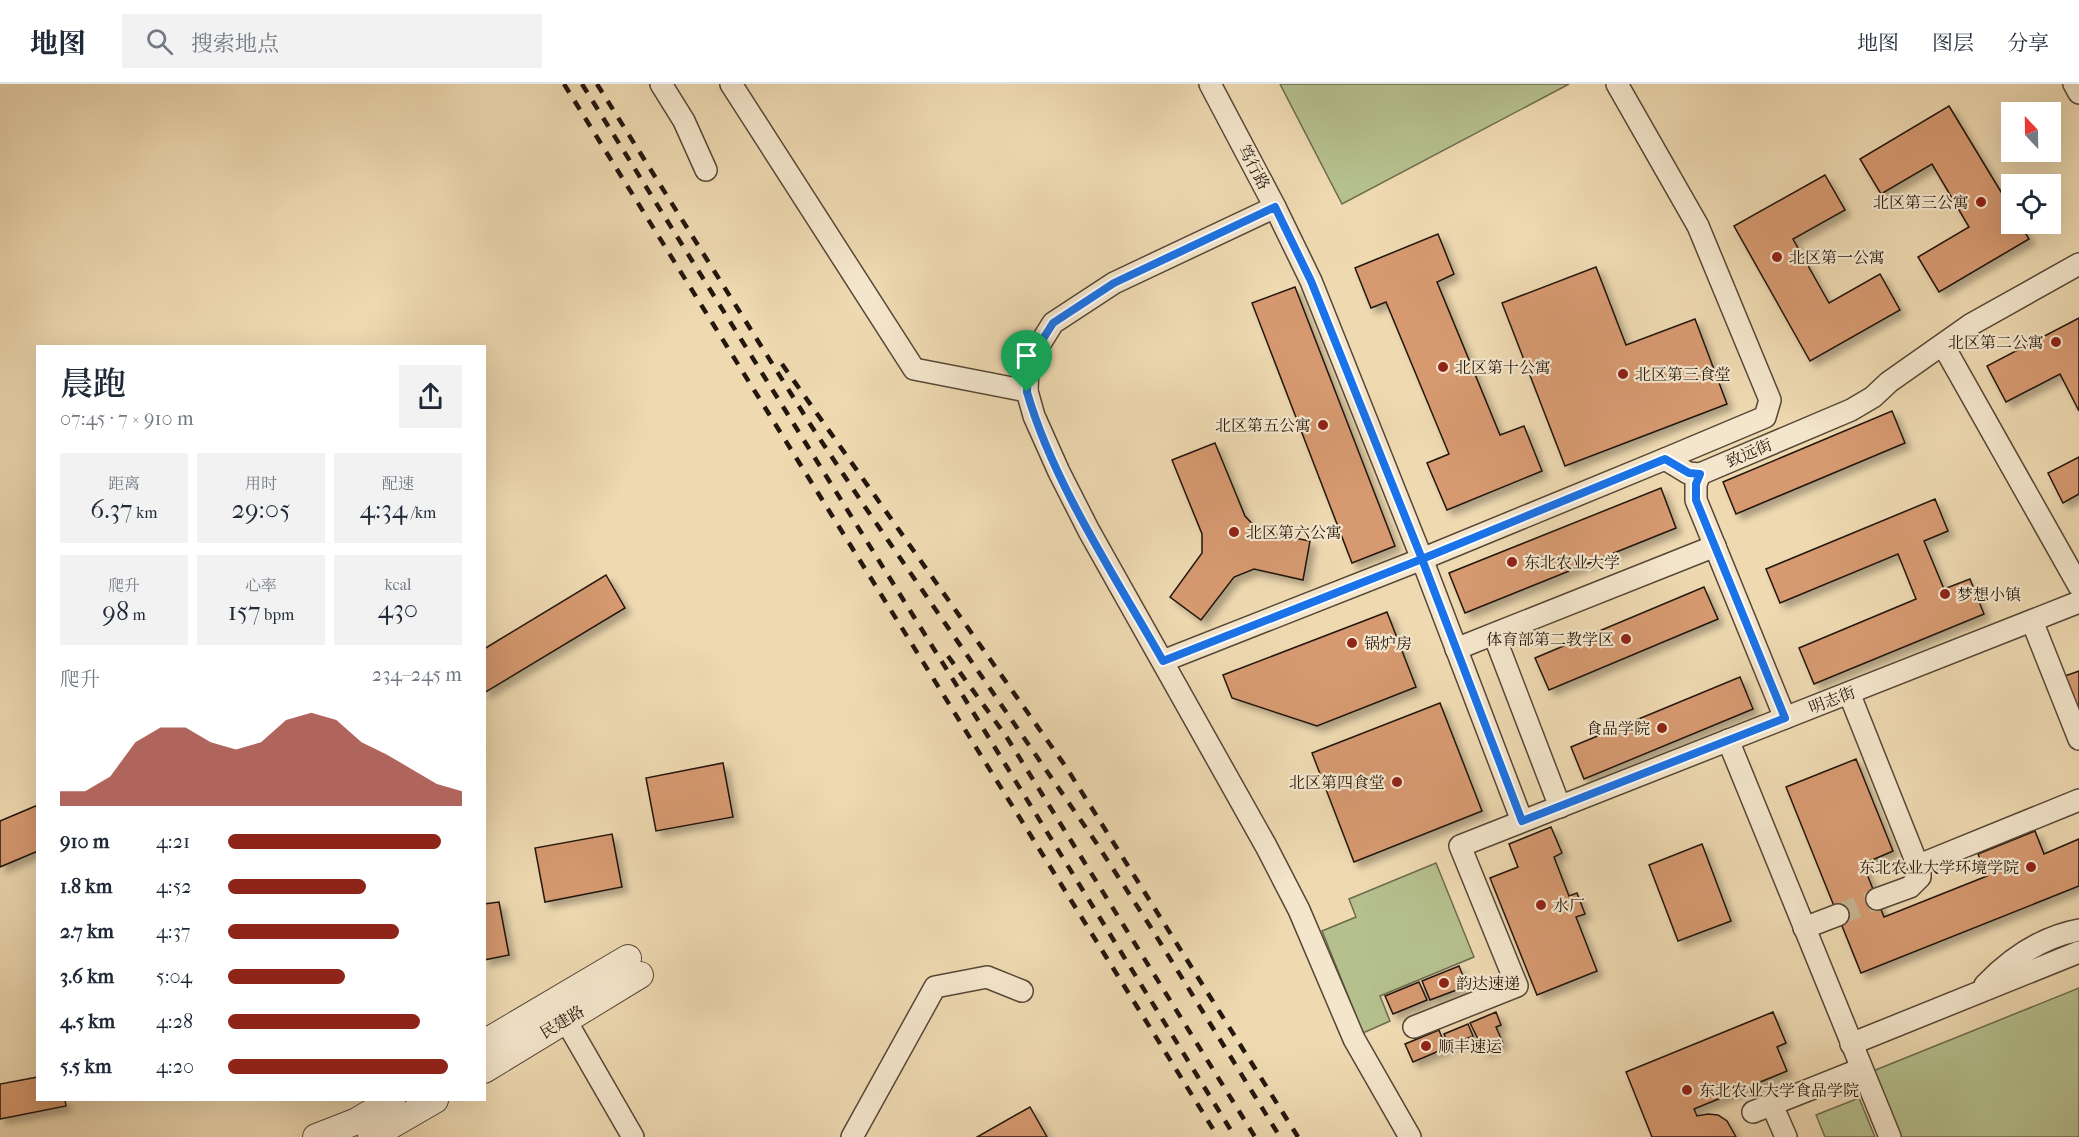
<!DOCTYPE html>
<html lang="zh">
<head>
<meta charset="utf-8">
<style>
  :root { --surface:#fff; --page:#f2f2f3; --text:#1f2937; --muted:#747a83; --line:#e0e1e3; --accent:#8f2418 }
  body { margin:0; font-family:"IM FELL French Canon","Noto Serif SC",serif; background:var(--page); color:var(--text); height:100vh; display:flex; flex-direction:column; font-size:22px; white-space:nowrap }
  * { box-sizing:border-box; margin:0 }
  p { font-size:20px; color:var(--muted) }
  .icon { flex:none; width:33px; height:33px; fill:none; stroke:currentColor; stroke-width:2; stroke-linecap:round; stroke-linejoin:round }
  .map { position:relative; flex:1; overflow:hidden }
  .panel { position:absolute; left:36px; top:261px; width:450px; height:756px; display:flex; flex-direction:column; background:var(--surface); border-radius:0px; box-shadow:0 6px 24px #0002 }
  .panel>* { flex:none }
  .needle { width:39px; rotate:338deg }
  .fabs { position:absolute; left:2001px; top:18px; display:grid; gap:12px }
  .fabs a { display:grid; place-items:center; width:60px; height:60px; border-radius:0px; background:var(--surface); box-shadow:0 6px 24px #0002; font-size:30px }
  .pin { position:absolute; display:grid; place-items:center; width:51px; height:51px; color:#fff; margin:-62px -26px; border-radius:50% 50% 50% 0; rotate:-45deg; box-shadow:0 0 6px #0007 }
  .pin .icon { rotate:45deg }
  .round { display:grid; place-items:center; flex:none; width:63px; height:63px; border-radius:0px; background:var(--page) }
  .summary { display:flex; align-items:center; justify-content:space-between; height:102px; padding:0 24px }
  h1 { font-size:33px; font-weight:600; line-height:45px }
  .stats { display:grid; grid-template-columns:repeat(3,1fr); gap:9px; height:102px; padding:6px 24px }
  .stats div { display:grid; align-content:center; border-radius:0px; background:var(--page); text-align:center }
  .stats b { font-size:26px; font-weight:600 }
  .stats small { font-size:16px; font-weight:400 }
  .stats p { font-size:16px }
  .chart { height:168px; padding:12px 24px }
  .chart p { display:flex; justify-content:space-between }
  .chart svg { width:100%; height:108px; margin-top:6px; fill:var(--accent); opacity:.7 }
  ul { padding:0 24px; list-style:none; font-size:20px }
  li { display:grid; grid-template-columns:96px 72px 1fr; align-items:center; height:45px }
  li i { height:15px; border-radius:8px; background:var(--accent) }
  header { display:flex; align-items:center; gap:36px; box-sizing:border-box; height:84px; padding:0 30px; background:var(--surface); border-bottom:2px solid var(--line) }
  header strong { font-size:28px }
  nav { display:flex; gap:33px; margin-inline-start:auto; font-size:21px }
  .search { width:420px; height:54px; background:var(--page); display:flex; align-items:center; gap:15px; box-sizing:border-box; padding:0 21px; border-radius:0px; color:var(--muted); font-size:22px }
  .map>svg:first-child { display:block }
</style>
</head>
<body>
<header>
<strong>地图</strong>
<div class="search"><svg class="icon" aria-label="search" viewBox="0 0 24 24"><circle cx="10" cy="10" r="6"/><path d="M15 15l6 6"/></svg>搜索地点</div>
<nav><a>地图</a><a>图层</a><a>分享</a></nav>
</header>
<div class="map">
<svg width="2079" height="1053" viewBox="0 0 2079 1053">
  <defs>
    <filter id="shadow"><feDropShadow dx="5.5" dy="5.5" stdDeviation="3" flood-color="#0004"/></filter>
  </defs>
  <rect width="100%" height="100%" fill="#eed9b1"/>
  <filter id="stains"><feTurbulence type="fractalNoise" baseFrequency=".00333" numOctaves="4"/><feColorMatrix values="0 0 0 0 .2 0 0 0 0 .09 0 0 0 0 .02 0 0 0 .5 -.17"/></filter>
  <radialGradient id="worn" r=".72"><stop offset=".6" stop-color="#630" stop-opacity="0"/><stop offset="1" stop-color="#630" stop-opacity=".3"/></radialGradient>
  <!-- green -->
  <g fill="#b5c08e" stroke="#6c6b4e" stroke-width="1.5">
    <polygon points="1280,0 1569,0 1342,120"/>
    <polygon points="1436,779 1474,873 1380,912 1390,937 1363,949 1322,847 1356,833 1349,815"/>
    <polygon points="2079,904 2079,1053 1900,1053 1873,987"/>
    <polygon points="1859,1014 1875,1053 1825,1053 1816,1031"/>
  </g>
  <!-- building -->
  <g fill="#d69970" stroke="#23160d" stroke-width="1.5" filter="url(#shadow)">
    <polygon points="1949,22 2012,126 2012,140 2020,140 2029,155 1939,208 1918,173 1969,143 1932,80 1881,110 1860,75"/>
    <polygon points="1825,91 1845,126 1793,155 1829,219 1880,190 1900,226 1810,277 1734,142"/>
    <polygon points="1438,150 1454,190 1437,198 1500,351 1524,342 1542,387 1447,426 1427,379 1449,370 1386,218 1371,224 1355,184"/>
    <polygon points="1596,183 1626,261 1695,235 1727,320 1565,382 1502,219"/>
    <polygon points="1295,203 1395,462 1352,479 1252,219"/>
    <polygon points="2079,234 2079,327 2060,290 2006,318 1987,282"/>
    <polygon points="1892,327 1905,359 1736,430 1723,398"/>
    <polygon points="1215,359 1245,432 1259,447 1310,457 1303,496 1254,485 1234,493 1201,536 1170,513 1202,469 1202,450 1172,376"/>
    <polygon points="2079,373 2079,410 2063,419 2048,389"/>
    <polygon points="1661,404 1676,444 1465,529 1449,489"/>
    <polygon points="1935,415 1948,447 1924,457 1944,505 1970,495 1984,530 1814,600 1799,564 1916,515 1898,470 1780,519 1766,485"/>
    <polygon points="606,491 625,524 484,609 484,565"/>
    <polygon points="1704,503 1718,535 1549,606 1535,574"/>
    <polygon points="1387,528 1416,603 1317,642 1232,614 1223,591"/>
    <polygon points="2079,587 2079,635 2062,593"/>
    <polygon points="1740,593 1753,625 1584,695 1571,663"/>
    <polygon points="1440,619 1482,727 1354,778 1312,669"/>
    <polygon points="1856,675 1893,767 1863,780 1884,833 1987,792 1978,770 2035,747 2044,770 2079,755 2079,802 1861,889 1786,703"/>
    <polygon points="723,679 733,733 656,747 646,694"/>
    <polygon points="38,721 38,767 0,783 0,737"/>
    <polygon points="1551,743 1562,769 1554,773 1569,812 1577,809 1585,830 1576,833 1597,887 1537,911 1490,794 1518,783 1509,760"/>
    <polygon points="612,750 622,803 545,818 535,764"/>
    <polygon points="1702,760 1731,837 1678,857 1649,781"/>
    <polygon points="499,818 509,871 484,876 484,820"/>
    <polygon points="1459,882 1467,902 1430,916 1422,897"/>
    <polygon points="1419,898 1427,916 1393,930 1385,912"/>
    <polygon points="1496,928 1501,941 1496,943 1503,959 1484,967 1470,939"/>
    <polygon points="1773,928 1786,959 1777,963 1787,987 1694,1025 1697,1032 1708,1030 1718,1031 1727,1037 1736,1053 1652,1053 1626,988"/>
    <polygon points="1468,940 1473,952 1449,962 1444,950"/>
    <polygon points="1439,946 1446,964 1413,978 1405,960"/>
    <polygon points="38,993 38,1016 65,1016 66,1022 0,1035 0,1000"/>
    <polygon points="1030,1023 1047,1053 977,1053"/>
  </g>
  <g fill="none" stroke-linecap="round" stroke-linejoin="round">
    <!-- minor-tunnel -->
    <polyline stroke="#c5b290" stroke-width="21" stroke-dasharray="21 10" stroke-linecap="butt" points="1838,831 1877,815"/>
    <!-- minor casing -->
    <g stroke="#564736" stroke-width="24">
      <g id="minor">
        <polyline points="661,0 684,37 706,86"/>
        <polyline points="731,0 914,285 1027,307"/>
        <polyline points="1210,0 1275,123 1311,197 1422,475 1522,737"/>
        <polyline points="1617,0 1698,142 1770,316 1765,333 1665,375"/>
        <polyline points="2074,0 2079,9"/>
        <polyline points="1275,123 1114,199 1053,239 1028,279 1027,307 1034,332 1059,388 1089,447 1266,762 1299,826 1354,955 1410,1053"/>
        <polyline points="1943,261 2079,502"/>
        <polyline points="1700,390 1696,400 1696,416 1785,634"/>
        <polyline points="2032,537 2079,655"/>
        <polyline points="1494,551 1560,723"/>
        <polyline points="1456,565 1715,462"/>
        <polyline points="1163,577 1422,475 1665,375 1688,389 1700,390 1851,326 1873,313 1889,298 1970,241 2079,180"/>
        <polyline points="1849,609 1920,787 1920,793 1910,803 1877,815"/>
        <polyline points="1728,656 1890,1053"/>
        <polyline points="1919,781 2079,716"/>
        <polyline points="1804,844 1838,831"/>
        <path d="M1985,901C2011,874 2042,853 2079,846"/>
        <polyline points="558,923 633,1053"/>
        <polyline points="1414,943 1517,902 1460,762 2079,518"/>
        <polyline points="1851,960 2079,868"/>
        <polyline points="1772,1021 1786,1053"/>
        <polyline points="1753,1028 1861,985"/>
        <polyline points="852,1053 935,903 987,893 1022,907"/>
      </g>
    </g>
    <!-- tertiary casing -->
    <g stroke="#564736" stroke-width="28">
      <g id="tertiary">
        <polyline points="484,959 628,874"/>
        <polyline points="484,986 640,891"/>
        <polyline points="316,1053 357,1037 392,1016"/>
        <polyline points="371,1053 435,1016"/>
      </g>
    </g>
    <!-- minor -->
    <use href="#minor" stroke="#f4e6cc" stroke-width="21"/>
    <!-- tertiary -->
    <use href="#tertiary" stroke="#f4e6cc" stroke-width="26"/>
    <!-- rail -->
    <g stroke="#23160d" stroke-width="4.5" stroke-dasharray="10 10" stroke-linecap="butt">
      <polyline points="564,0 1218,1053"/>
      <polyline points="582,0 952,594 1235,1053"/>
      <polyline points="597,0 810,340 865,423 1095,757 1150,842 1280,1053"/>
      <polyline points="782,280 1066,683 1298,1053"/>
      <polyline points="948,572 1006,652 1255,1053"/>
    </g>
  </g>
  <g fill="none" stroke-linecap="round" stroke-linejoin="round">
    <!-- route casing -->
    <g stroke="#fff" stroke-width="12">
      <path id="route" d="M1027,308C1053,399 1116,494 1163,577L1422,475L1522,737L1785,634L1696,416V400L1700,390L1689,389L1665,375L1422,475L1311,197L1275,123L1114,199L1053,239L1028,279L1027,308"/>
    </g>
    <!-- route -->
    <use href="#route" stroke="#1a73e8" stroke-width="8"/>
  </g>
  <!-- markers -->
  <g fill="#8f2418" stroke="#f4e6cc" stroke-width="2">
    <circle cx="1981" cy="118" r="6"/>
    <circle cx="1777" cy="173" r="6"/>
    <circle cx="2056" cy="258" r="6"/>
    <circle cx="1443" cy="283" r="6"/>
    <circle cx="1623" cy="290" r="6"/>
    <circle cx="1323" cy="341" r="6"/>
    <circle cx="1234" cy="448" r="6"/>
    <circle cx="1512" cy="478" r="6"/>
    <circle cx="1945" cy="510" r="6"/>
    <circle cx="1626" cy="555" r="6"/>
    <circle cx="1352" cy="559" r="6"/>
    <circle cx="1662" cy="644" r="6"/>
    <circle cx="1397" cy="698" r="6"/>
    <circle cx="2031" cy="783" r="6"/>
    <circle cx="1541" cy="821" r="6"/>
    <circle cx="1444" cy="899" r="6"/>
    <circle cx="1426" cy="962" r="6"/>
    <circle cx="1687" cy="1006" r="6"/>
  </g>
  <g text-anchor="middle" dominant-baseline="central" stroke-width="4.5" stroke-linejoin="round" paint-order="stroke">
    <!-- street labels -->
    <g font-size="16" fill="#23160d" stroke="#f4e6cc">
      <text transform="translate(1254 83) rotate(62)">笃行路</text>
      <text transform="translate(1749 369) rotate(-23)">致远街</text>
      <text transform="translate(1832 616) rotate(-21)">明志街</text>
      <text transform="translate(562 938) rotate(-31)">民建路</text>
    </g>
    <!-- poi labels -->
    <g font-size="16" fill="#23160d" stroke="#f4e6cc" text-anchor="start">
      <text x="1969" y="118" text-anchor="end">北区第三公寓</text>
      <text x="1789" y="173">北区第一公寓</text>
      <text x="2044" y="258" text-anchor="end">北区第二公寓</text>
      <text x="1455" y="283">北区第十公寓</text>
      <text x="1635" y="290">北区第三食堂</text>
      <text x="1311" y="341" text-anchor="end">北区第五公寓</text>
      <text x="1246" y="448">北区第六公寓</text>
      <text x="1524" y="478">东北农业大学</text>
      <text x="1957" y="510">梦想小镇</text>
      <text x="1614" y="555" text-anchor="end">体育部第二教学区</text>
      <text x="1364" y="559">锅炉房</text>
      <text x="1650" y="644" text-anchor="end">食品学院</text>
      <text x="1385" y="698" text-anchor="end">北区第四食堂</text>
      <text x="2019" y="783" text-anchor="end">东北农业大学环境学院</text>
      <text x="1553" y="821">水厂</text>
      <text x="1456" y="899">韵达速递</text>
      <text x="1438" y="962">顺丰速运</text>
      <text x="1699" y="1006">东北农业大学食品学院</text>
    </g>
  </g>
  <rect width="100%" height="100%" filter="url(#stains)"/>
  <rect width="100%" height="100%" fill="url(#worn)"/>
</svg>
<div class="fabs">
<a><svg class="needle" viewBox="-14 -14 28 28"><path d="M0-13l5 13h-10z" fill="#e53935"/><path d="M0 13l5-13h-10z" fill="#747a83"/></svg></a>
<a><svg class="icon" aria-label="locate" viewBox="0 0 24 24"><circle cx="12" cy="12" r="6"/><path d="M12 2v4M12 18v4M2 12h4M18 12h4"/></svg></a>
</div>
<div class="pin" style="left:1027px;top:308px;background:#1e9e55"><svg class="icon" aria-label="arrive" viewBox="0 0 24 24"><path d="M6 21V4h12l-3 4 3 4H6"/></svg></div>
<section class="panel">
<div class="summary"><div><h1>晨跑</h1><p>07:45 · 7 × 910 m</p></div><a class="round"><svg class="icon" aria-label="share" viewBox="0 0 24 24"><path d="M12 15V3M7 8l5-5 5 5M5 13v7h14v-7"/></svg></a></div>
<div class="stats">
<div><p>距离</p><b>6.37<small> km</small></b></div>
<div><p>用时</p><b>29:05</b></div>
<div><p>配速</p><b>4:34<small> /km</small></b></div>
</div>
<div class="stats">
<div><p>爬升</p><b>98<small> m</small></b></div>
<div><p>心率</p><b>157<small> bpm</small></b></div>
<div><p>kcal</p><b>430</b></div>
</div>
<div class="chart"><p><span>爬升</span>234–245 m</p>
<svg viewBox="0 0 160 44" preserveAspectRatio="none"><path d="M0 44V38L10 38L20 32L30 18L40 12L50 12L60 18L70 21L80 18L90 9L100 6L110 9L120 18L130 23L140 29L150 35L160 38V44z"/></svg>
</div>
<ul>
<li><b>910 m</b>4:21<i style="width:91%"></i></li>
<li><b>1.8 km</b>4:52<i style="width:59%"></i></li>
<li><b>2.7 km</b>4:37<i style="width:73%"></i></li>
<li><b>3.6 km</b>5:04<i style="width:50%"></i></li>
<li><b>4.5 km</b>4:28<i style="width:82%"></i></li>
<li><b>5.5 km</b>4:20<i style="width:94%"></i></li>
</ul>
</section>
</div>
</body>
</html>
